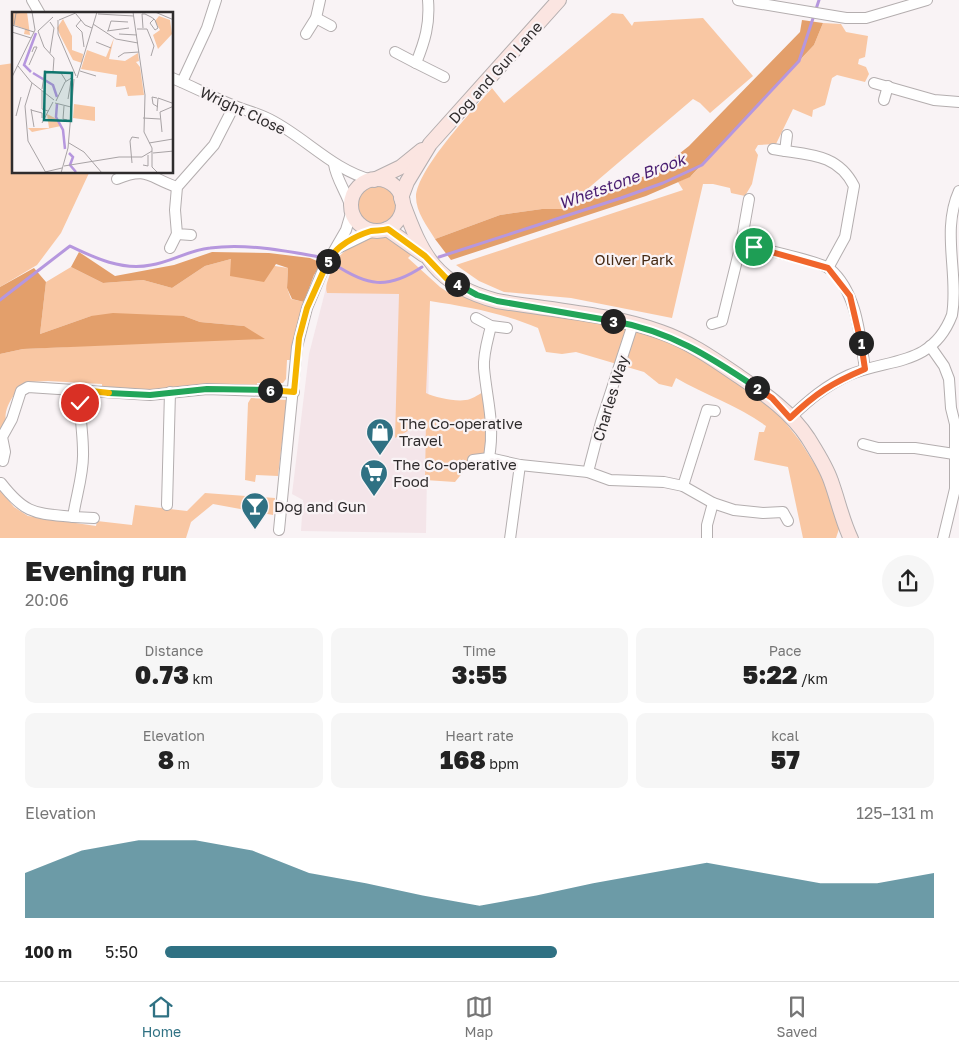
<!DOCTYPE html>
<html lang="en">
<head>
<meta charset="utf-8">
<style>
  :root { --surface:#fff; --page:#f6f6f6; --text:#222; --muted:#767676; --line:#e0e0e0; --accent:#2f7183 }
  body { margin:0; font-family:"Golos Text",sans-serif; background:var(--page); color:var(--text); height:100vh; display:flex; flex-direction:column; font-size:19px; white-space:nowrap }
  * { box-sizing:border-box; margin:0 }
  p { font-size:16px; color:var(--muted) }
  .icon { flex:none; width:28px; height:28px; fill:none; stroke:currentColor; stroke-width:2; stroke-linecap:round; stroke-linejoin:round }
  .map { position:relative; height:538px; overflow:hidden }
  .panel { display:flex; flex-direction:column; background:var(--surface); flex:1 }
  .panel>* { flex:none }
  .pin { position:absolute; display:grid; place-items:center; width:42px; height:42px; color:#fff; margin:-21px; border:2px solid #fff; border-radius:50%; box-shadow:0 1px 5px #0007 }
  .km { position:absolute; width:25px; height:25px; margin:-12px; border-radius:50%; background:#222; color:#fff; font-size:14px; line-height:25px; text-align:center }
  .round { display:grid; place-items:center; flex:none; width:52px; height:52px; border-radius:26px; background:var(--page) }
  .head { display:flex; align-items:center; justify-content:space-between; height:85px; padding:0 25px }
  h1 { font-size:28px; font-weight:800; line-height:38px }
  .figures { display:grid; grid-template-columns:repeat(3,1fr); gap:8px; height:85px; padding:5px 25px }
  .figures div { display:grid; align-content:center; border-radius:10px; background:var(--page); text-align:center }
  .figures b { font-size:25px; font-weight:800 }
  .figures small { font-size:14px; font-weight:400 }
  .figures p { font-size:14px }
  .chart { height:140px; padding:10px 25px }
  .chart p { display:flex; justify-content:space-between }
  .chart svg { width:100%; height:90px; margin-top:5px; fill:var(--accent); opacity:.7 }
  ul { padding:0 25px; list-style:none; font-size:16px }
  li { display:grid; grid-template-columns:80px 60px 1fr; align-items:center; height:38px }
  li i { height:12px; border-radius:6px; background:var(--accent) }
  .tabs { display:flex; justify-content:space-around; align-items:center; height:70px; border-top:1px solid var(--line); background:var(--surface); font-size:14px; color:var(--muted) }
  .tabs a { display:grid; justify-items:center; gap:2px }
  .tabs .active { color:var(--accent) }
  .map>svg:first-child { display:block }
</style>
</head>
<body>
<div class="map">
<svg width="959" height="539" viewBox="0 0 959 539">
  <rect width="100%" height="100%" fill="#f9f3f5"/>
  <!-- built -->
  <polygon fill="#f4e5e9" points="326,288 396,288 430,301 426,533 301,531 303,500 292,494 309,354"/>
  <!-- green -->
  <g fill="#f9c7a3">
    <path d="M612,13L623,14L632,26L634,22L703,18L753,76L710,113L700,103L693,99L564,209H542L500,215L435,239C427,226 416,212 416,197C417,169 473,110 492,88L504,103Z"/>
    <polygon points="823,23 841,24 846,32 868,36 865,57 859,59 858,64 866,67 869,74 865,82 837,75 832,78 825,105 813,110 812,117 793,109 776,144 758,145 755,150 758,155 752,184 745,196 731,193 730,188 713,184 703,184 672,318 571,298 504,292 479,281 456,265 683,190 678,182 691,176 814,45"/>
    <polygon points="14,63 14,172 89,173 61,233 37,265 0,287 0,65"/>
    <circle cx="377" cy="205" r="19"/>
    <path d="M373,237L389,238L412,254L408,258L440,287L455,297L477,295L661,332L774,401L785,422L800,441L824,479L842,520L836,538H803L788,467L754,460L759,432H764L766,426C739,406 705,395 676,378L672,387L659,384L644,372L576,352L562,354L546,352L538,328C503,313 468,307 430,301L426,393C436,398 460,403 470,399C477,397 480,392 488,391L489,458L473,460L455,482L425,480L426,421L395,438L399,294L327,293C325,287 327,283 329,277C337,251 349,247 373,237Z"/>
    <path d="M231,259L288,268L287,288L291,299L304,302L294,338L291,360H287L286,379L283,383H257V386L206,385L147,391L102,388V384L48,381L28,382C16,389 3,408 6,421L0,431V354L23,349L67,347L244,326L200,322L184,316H91L40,334L46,282L71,267L103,283L143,280L172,288L205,266Z"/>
    <polygon points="251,398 287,400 278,476 256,475 255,482 245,480 248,403"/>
    <polygon points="0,490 14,507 28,516 96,526 97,521 132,525 135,505 187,511 205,493 275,498 273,515 213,504 191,522 186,538 0,539"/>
  </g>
  <!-- forest -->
  <g fill="#e39f6b">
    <polygon points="802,20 823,23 814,45 690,177 646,196 451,260 435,239 500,215 542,209 564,209 600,192 656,172 689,146 800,32"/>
    <polygon points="79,252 115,276 174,265 212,252 269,253 310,258 322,263 314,275 304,302 292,299 287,288 288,268 276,264 264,282 230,276 231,259 205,266 172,288 143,280 103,283 71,267"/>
    <polygon points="34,268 46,282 40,334 91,316 113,313 184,316 200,322 244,326 265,339 23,349 0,354 0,287"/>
  </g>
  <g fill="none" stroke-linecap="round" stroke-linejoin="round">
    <!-- stream -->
    <g stroke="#b697de" stroke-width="3">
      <polyline points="439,257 621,198 663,183 702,165 799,61 819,0"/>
      <path d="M334,264C367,286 387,290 422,267"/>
      <path d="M0,300L70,246C95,258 122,271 151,265C171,262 189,250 210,248C246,243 285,251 320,257"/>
    </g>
    <!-- street casing -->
    <g stroke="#b4aeaf" stroke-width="12">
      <g id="street">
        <polyline points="32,0 40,14"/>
        <path d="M428,0C430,24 425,41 416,63L444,77"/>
        <polyline points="738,0 846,18 866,18 927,0"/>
        <polyline points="316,18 331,26"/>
        <polyline points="306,34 316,18 320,0"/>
        <polyline points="395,52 416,63"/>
        <path d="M172,78C194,87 214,98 235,106C247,111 260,114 271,120C306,138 333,170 372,180"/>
        <polyline points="182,82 207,28 216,0"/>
        <polyline points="874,83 934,100 959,102"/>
        <polyline points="884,100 888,86"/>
        <path d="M773,149C806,155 837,152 854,186L845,237L828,268"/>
        <polyline points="785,151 787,135"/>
        <path d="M334,164C336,179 347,193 351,208"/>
        <path d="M117,179C148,166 149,178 177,187"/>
        <polyline points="191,235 177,234 175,210 177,187 214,145 234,106"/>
        <polyline points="741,244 749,199"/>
        <polyline points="170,248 177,234"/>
        <polyline points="336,249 373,231"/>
        <polyline points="476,318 491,326 507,328"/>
        <path d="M712,324L722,321L741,244C757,248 820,261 830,269C857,292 860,336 865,369"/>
        <polyline points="930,346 944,366 949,379 951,408 955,424 955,489 943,539"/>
        <path d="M791,417C809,400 825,386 849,375C889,358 932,367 952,315C959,274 941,231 959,191"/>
        <polyline points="863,444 878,448 915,448 954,454"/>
        <path d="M489,458C495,423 487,401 484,368C483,354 488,339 491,326"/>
        <polyline points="473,460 489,458 520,465 588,472 610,480 664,482 683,486 713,503 734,510 763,513 783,512 788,521"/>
        <polyline points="3,461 5,452 2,437 12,419 21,391 28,387 150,395 207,389 294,392"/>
        <polyline points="588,472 601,422 633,324"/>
        <path d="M1,483C26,515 35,513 73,517C76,496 84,473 83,452C83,428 78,416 83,390"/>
        <polyline points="683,486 707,410 715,411"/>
        <polyline points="167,505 170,392"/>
        <polyline points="73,517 94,518"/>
        <polyline points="279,530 297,347 307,308 323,270 346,230 352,210"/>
        <polyline points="510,539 520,465"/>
        <polyline points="707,539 707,525 713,503"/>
      </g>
    </g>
    <!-- secondary casing -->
    <g stroke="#b4aeaf" stroke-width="16">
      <g id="secondary">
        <circle cx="377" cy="205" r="26"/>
        <polyline points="374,180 401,167 422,150"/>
        <polyline points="401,198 407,182 430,144 559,0"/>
        <path d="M402,201C422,256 436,285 497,301C550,310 611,314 661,332C690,342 715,360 740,377C765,394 791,412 808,438C816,451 826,466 831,481C838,500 842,520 851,539"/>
        <polyline points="387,229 424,255"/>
      </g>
    </g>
    <!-- street -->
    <use href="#street" stroke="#fff" stroke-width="10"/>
    <!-- secondary -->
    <use href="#secondary" stroke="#fbe5e1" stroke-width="14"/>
  </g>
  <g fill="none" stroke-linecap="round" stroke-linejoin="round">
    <!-- split-1 casing -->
    <g stroke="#fff" stroke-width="10">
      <polyline id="split-1" points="754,247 828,268 850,296 861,343"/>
    </g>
    <!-- split-2 casing -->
    <g stroke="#fff" stroke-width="10">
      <path id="split-2" d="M757,388L772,398L790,418C816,393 832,383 865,369L861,343"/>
    </g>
    <!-- split-3 casing -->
    <g stroke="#fff" stroke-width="10">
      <path id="split-3" d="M613,321C670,331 709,356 757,388"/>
    </g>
    <!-- split-4 casing -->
    <g stroke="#fff" stroke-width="10">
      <polyline id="split-4" points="457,284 477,295 497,301 613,321"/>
    </g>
    <!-- split-5 casing -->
    <g stroke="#fff" stroke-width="10">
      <path id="split-5" d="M328,261C336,246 355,236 371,231C377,230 382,231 388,229L425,256L446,278L457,284"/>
    </g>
    <!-- split-6 casing -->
    <g stroke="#fff" stroke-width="10">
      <polyline id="split-6" points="270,390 294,392 299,338 307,308 328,261"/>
    </g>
    <!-- split-7 casing -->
    <g stroke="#fff" stroke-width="10">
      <polyline id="split-7" points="109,393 150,395 207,389 270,390"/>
    </g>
    <!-- split-8 casing -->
    <g stroke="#fff" stroke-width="10">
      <polyline id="split-8" points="80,403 83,390 109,393"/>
    </g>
    <!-- split-1 -->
    <use href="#split-1" stroke="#f0652b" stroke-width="6"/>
    <!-- split-2 -->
    <use href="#split-2" stroke="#f0652b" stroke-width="6"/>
    <!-- split-3 -->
    <use href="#split-3" stroke="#22a559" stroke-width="6"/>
    <!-- split-4 -->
    <use href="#split-4" stroke="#22a559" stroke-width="6"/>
    <!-- split-5 -->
    <use href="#split-5" stroke="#f5b400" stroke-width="6"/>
    <!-- split-6 -->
    <use href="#split-6" stroke="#f5b400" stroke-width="6"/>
    <!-- split-7 -->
    <use href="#split-7" stroke="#22a559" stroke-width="6"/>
    <!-- split-8 -->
    <use href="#split-8" stroke="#f5b400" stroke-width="6"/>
  </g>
  <!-- icons -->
  <defs>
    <g id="shop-pin" transform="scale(1.4375)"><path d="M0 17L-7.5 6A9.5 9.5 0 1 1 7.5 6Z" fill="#2f7183" stroke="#f9f3f5"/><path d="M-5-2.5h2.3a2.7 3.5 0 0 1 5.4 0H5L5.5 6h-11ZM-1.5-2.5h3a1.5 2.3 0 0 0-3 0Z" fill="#fff"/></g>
    <g id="supermarket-pin" transform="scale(1.4375)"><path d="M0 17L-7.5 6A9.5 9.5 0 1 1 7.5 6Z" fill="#2f7183" stroke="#f9f3f5"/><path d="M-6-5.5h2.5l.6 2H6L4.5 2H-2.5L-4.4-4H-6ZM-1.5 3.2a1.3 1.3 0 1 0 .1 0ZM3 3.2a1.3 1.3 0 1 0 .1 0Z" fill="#fff"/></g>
    <g id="bar-pin" transform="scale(1.4375)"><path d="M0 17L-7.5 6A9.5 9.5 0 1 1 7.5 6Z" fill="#2f7183" stroke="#f9f3f5"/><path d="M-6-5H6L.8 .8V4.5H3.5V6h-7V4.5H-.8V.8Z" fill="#fff"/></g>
  </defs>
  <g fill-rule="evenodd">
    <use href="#shop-pin" x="380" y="432"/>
    <use href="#supermarket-pin" x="374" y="473"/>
    <use href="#bar-pin" x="255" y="506"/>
  </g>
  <g text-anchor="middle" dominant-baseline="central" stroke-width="4.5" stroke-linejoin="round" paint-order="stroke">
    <!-- street labels -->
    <g font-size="15" fill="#2f2c2d" stroke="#f9f3f5">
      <text transform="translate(495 72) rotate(-48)">Dog and Gun Lane</text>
      <text transform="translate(243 110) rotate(25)">Wright Close</text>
      <text transform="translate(610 398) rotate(-73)">Charles Way</text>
    </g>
    <!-- park labels -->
    <g font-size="15" fill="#462a14" stroke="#f9f3f5">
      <text x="634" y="259">Oliver Park</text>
    </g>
    <!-- poi labels -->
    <g font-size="15" fill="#2f2c2d" stroke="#f9f3f5" text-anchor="start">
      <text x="399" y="423">The Co-operative<tspan x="399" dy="17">Travel</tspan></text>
      <text x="393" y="464">The Co-operative<tspan x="393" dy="17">Food</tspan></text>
      <text x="274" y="506">Dog and Gun</text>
    </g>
    <!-- water labels -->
    <g font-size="16" font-style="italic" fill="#491d70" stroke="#f9f3f5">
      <text transform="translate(622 181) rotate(-20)">Whetstone Brook</text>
    </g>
  </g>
  <!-- overview -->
  <g transform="translate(12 12)">
    <rect width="161" height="161" fill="#f9f3f5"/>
    <path d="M0,0H15L18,23L12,22L13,17L0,12ZM147,4L158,8L160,22L146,37L141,23L148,18L143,9ZM51,7L60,24V38L71,42L70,51L61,48L49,25L45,16ZM102,26L97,47L113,49L126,41L127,49L124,50L128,55L132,83L116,84L113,74L104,75L105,63L69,57L75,38L94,45ZM62,92L83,95V109L61,106ZM35,102L45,107L49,114L20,120L16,116H37Z" fill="#f9c7a3"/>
    <path fill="none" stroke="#b697de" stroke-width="2.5" d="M19,60L12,53L24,21M21,61L41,73L45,85M45,92L44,105L51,118L53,137M57,141L61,145L58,153L64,160"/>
    <path fill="none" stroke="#a8a3a5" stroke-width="1" d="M20,0L23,18M121,0L133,83L132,120L140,136V155L146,161M143,0L162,8M64,2L73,13L80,16M86,2L122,4M46,8V22L64,64M47,8L66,0M69,8L64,14L70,20L72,35M38,10L42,16L38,41M81,12L104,27L126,31M0,13L22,20M2,13L4,1L13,0M131,16L130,2H133L139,5L142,7L143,8L146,16L143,18L138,11L142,7M125,17H135L142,34L139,44M26,19L32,35L42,46L41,60M26,19L41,5M95,19L117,16M96,19L99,9L116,10M0,20L19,26M107,22L125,23M84,30L99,36M106,45L112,41L127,40M17,53L25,35H22L20,40M6,54L19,70L42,88M68,59L84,64M41,60L49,61L54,69M0,65L23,18M65,66L85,0M20,71L13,94L16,129L34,161M30,77L33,58M30,79V97L36,99M145,86L140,85L141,92L146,95M56,87L59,69M44,89L53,70L61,65M43,91L59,95M52,94L51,107L55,108M19,97L22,115M19,98L30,101V106M145,99L146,86L160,91M4,104L9,85M131,106L148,107M30,111L41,90M150,120L148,100L162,94M57,131L72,140L90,161M137,131L161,127M141,141L162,139M120,151L118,129L120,125L127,126M131,153L136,154V143M52,154L107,145H130L140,139M33,160L50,156M49,161L56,136L62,67"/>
    <path fill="#0f766e" fill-opacity="0.15" stroke="#0f766e" stroke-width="2.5" d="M33,60L60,61L59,109L32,108Z"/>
    <rect width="161" height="161" fill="none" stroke="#2f2c2d" stroke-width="2.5"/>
  </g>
</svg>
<div class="pin" style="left:754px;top:247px;background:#1e9e55"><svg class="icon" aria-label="arrive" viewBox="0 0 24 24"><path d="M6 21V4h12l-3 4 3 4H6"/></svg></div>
<div class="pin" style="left:80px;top:403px;background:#d93025"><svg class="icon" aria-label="check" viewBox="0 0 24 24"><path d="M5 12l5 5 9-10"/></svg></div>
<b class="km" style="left:861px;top:343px">1</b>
<b class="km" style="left:757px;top:388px">2</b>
<b class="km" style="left:613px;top:321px">3</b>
<b class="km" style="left:457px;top:284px">4</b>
<b class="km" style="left:328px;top:261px">5</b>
<b class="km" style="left:270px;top:390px">6</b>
</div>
<section class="panel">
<div class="head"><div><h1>Evening run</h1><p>20:06</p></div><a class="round"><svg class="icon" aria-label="share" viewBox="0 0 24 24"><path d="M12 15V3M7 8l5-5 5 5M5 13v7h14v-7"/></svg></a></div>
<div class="figures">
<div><p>Distance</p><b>0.73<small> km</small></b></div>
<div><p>Time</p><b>3:55</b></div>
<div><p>Pace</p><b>5:22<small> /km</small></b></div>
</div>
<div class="figures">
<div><p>Elevation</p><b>8<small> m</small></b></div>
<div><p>Heart rate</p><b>168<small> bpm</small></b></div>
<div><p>kcal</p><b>57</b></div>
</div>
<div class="chart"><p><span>Elevation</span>125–131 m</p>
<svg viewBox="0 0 160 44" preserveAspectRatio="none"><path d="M0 44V22L10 11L20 6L30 6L40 11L50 22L60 27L70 33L80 38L90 33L100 27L110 22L120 17L130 22L140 27L150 27L160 22V44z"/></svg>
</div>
<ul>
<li><b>100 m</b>5:50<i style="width:51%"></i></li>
</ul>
</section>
<nav class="tabs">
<a class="active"><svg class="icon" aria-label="home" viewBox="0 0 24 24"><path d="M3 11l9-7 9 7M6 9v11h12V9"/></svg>Home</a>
<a><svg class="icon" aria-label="map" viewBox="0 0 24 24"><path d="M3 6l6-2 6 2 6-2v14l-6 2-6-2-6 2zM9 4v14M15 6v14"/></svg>Map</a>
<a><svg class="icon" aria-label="saved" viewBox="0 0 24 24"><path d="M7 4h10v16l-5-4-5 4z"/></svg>Saved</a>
</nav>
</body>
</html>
